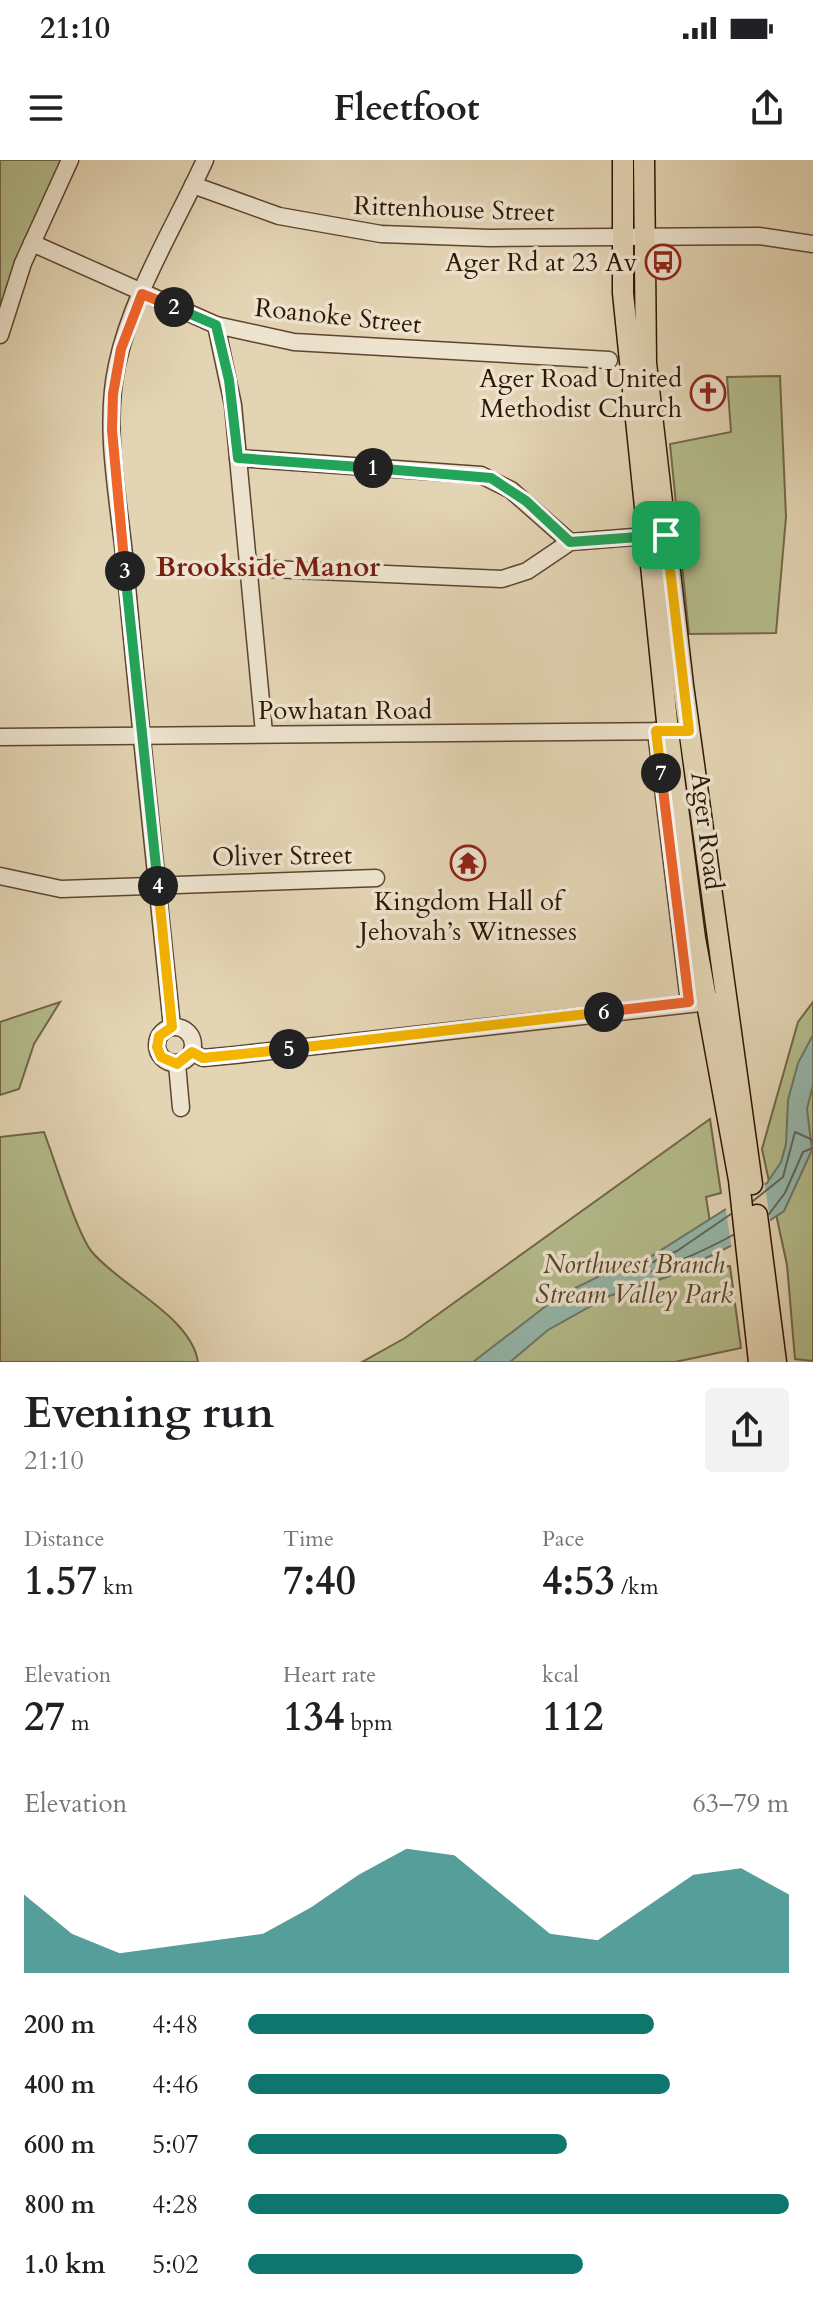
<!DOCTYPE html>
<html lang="en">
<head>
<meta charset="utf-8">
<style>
  :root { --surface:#fff; --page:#f2f2f2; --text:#202124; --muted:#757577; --accent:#0f766e }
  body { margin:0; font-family:Cardo,serif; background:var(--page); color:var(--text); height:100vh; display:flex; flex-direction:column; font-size:30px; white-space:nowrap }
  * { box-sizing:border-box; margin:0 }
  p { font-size:26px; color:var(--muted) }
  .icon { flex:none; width:44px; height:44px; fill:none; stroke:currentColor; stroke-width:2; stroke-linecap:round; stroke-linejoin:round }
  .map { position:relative; height:1202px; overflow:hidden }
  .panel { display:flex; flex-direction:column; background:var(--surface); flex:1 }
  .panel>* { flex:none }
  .pin { position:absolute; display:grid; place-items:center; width:68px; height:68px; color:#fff; margin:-34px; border-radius:16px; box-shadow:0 4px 12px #0006 }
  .km { position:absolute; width:40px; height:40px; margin:-20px; border-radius:50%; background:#222; color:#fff; font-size:22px; line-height:40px; text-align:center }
  .round { display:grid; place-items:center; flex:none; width:84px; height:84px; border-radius:8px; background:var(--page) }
  .head { display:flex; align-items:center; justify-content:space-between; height:136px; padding:0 24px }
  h1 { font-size:44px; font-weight:700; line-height:60px }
  .figures { display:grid; grid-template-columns:repeat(3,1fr); gap:12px; height:136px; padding:8px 24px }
  .figures div { display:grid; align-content:center }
  .figures b { font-size:40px; font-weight:700 }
  .figures small { font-size:22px; font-weight:400 }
  .figures p { font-size:22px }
  .chart { height:224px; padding:16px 24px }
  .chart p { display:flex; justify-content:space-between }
  .chart svg { width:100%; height:144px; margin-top:8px; fill:var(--accent); opacity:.7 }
  ul { padding:0 24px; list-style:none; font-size:26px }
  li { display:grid; grid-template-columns:128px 96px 1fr; align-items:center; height:60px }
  li i { height:20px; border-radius:10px; background:var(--accent) }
  .status { display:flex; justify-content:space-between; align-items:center; height:56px; padding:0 40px; background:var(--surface); direction:ltr }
  .status svg { height:22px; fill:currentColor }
  header { display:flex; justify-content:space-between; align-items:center; height:104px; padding:0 24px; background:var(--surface); font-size:36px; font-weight:700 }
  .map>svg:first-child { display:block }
</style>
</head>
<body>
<div class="status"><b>21:10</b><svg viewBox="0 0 49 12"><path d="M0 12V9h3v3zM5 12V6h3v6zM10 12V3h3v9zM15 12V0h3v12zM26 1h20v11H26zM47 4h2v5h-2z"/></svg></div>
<header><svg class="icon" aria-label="menu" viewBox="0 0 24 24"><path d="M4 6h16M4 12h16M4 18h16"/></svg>Fleetfoot<svg class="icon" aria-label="share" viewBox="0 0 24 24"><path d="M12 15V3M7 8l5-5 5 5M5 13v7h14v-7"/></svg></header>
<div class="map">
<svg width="813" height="1202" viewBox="0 0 813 1202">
  <rect width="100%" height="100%" fill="#e3d4b3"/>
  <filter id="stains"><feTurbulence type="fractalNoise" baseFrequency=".0025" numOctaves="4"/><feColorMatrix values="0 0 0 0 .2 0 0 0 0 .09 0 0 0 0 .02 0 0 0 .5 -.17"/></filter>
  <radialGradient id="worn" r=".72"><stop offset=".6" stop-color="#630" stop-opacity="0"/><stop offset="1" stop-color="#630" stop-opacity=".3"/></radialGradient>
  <!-- green -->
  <g fill="#b4bc8c" stroke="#726848" stroke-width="2">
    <polygon points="0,0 63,0 16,101 0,148"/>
    <polygon points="780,216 786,357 776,473 689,474 670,284 731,272 727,217"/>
    <polygon points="60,842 34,884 19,929 0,935 0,862"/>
    <polygon points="813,842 813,1201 795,1199 787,1105 762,989 798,862"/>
    <polygon points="710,959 721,1033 706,1037 717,1107 730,1106 741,1188 675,1202 362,1202 405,1178"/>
    <path d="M44,972C54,998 77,1074 92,1092C120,1126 191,1156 198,1202H0V977Z"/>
  </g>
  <!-- water -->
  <polygon fill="#95b8ac" stroke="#6c7769" stroke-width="2" points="813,875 813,925 807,949 812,990 784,1051 733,1085 667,1117 609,1136 548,1170 510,1202 473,1202 559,1136 622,1105 650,1097 767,1023 781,1002 786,984 788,940 798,903"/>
  <!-- pier -->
  <polygon fill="#e3d4b3" points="764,1020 771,1066 732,1090 725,1044"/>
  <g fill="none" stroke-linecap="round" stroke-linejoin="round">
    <!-- shore -->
    <g stroke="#626658" stroke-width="2">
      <polyline points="753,1041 783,1017 795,972 813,980"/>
      <path d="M731,1054L677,1091L638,1109L636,1113C648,1118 717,1084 733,1075"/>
      <polyline points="769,1054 785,1033 803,992 813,988"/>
    </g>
    <!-- minor casing -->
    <g stroke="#5c4530" stroke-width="19">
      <g id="minor">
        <polyline points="193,25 279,56 381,74 490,78 759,76 813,84"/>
        <polyline points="32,83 216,165 294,182 609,200"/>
        <polyline points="216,165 233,245 264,573"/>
        <polyline points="0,175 23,103 70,0"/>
        <polyline points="238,298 481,315 511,330 570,382"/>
        <polyline points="248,408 502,419 527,411 570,382 659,375"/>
        <polyline points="656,571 689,842"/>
        <polyline points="0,577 678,571"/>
        <polyline points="0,716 61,729 376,718"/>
        <circle cx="175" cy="885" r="18"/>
        <path d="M172,867C156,712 139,558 125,404C119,340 103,269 117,205C132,134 175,66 205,0"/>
        <polyline points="192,892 203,898 235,895 718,841"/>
        <polyline points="177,904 181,948"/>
      </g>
    </g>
    <!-- major casing -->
    <g stroke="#2f1504" stroke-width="23">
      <g id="major">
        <polyline points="623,0 623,133 668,571 695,778 739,1020 759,1202"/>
        <polyline points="644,0 646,203 683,525 752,1024"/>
        <polyline points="757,1055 776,1202"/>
      </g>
    </g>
    <!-- minor -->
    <use href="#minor" stroke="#ede3ce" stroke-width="16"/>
    <!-- major -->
    <use href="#major" stroke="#e3d4b3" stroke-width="20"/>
  </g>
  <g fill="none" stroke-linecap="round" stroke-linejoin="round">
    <!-- split-1 casing -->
    <g stroke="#fff" stroke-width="16">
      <polyline id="split-1" points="373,308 491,318 526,341 570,382 666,375"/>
    </g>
    <!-- split-2 casing -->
    <g stroke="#fff" stroke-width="16">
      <polyline id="split-2" points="174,147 216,165 229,220 238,298 373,308"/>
    </g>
    <!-- split-3 casing -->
    <g stroke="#fff" stroke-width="16">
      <polyline id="split-3" points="125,411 112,270 113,234 121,189 142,134 174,147"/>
    </g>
    <!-- split-4 casing -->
    <g stroke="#fff" stroke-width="16">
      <polyline id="split-4" points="125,411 158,726"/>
    </g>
    <!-- split-5 casing -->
    <g stroke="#fff" stroke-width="16">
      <polyline id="split-5" points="158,726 172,867 159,876 157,887 161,897 177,904 192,892 203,898 289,889"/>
    </g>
    <!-- split-6 casing -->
    <g stroke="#fff" stroke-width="16">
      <polyline id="split-6" points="289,889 604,852"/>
    </g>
    <!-- split-7 casing -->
    <g stroke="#fff" stroke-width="16">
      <polyline id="split-7" points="604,852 689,842 661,613"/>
    </g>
    <!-- split-8 casing -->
    <g stroke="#fff" stroke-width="16">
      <polyline id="split-8" points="661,613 656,571 689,571 666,375"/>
    </g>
    <!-- split-1 -->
    <use href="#split-1" stroke="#22a559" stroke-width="10"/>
    <!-- split-2 -->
    <use href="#split-2" stroke="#22a559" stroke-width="10"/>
    <!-- split-3 -->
    <use href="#split-3" stroke="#f0652b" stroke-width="10"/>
    <!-- split-4 -->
    <use href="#split-4" stroke="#22a559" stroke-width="10"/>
    <!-- split-5 -->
    <use href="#split-5" stroke="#f5b400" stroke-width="10"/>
    <!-- split-6 -->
    <use href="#split-6" stroke="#f5b400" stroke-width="10"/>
    <!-- split-7 -->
    <use href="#split-7" stroke="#f0652b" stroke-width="10"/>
    <!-- split-8 -->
    <use href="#split-8" stroke="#f5b400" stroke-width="10"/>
  </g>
  <!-- icons -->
  <defs>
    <g id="bus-ring" transform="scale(1.8)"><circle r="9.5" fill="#ede3ce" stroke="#8f2418" stroke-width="1.5"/><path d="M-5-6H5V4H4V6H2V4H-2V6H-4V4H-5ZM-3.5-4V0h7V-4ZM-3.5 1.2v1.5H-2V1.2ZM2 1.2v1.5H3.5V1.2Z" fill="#8f2418"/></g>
    <g id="church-ring" transform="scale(1.8)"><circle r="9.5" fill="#ede3ce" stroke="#8f2418" stroke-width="1.5"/><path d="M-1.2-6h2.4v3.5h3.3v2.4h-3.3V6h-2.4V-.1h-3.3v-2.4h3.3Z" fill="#8f2418"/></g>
    <g id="temple-ring" transform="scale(1.8)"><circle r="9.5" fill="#ede3ce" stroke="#8f2418" stroke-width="1.5"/><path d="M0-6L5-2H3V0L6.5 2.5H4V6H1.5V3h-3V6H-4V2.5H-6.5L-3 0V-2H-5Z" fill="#8f2418"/></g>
  </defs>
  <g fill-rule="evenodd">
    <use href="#bus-ring" x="663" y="102"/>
    <use href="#church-ring" x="708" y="233"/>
    <use href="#temple-ring" x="468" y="703"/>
  </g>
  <g text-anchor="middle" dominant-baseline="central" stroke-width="7" stroke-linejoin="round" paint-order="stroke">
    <!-- street labels -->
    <g font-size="26" fill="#2f1504" stroke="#ede3ce">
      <text transform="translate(454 49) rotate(2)">Rittenhouse Street</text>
      <text transform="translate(338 156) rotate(6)">Roanoke Street</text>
      <text x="345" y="550">Powhatan Road</text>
      <text transform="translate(707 671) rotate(83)">Ager Road</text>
      <text transform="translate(282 696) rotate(-1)">Oliver Street</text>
    </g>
    <!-- poi labels -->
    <g font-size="26" fill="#2f1504" stroke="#ede3ce" text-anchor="end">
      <text x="637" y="102">Ager Rd at 23 Av</text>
      <text x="682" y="218">Ager Road United<tspan x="682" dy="30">Methodist Church</tspan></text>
      <text x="468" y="741" text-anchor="middle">Kingdom Hall of<tspan x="468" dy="30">Jehovah’s Witnesses</tspan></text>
    </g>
    <!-- park labels -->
    <g font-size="26" font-style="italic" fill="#57472d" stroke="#ede3ce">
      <text x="634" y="1104">Northwest Branch<tspan x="634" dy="30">Stream Valley Park</tspan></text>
    </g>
    <!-- neighbourhood labels -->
    <g font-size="28" font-weight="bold" fill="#7a1f14" stroke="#ede3ce">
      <text x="268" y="407">Brookside Manor</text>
    </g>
  </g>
  <rect width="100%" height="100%" filter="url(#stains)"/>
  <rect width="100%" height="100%" fill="url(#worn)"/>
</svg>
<div class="pin" style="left:666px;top:375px;background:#1e9e55"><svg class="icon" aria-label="arrive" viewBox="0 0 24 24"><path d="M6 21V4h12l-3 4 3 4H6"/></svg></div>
<b class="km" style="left:373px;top:308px">1</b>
<b class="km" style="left:174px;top:147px">2</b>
<b class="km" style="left:125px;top:411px">3</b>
<b class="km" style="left:158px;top:726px">4</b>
<b class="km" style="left:289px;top:889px">5</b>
<b class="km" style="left:604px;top:852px">6</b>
<b class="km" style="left:661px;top:613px">7</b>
</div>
<section class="panel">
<div class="head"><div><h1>Evening run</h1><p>21:10</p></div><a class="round"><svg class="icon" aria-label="share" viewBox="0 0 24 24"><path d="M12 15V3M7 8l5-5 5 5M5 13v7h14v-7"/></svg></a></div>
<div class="figures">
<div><p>Distance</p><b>1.57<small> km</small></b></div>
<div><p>Time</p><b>7:40</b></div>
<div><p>Pace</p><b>4:53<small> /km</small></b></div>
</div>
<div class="figures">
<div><p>Elevation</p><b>27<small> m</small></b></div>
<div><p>Heart rate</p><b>134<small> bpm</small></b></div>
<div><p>kcal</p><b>112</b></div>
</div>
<div class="chart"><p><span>Elevation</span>63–79 m</p>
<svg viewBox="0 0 160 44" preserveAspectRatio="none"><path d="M0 44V20L10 32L20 38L30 36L40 34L50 32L60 24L70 14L80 6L90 8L100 20L110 32L120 34L130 24L140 14L150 12L160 20V44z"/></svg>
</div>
<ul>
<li><b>200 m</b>4:48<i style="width:75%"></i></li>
<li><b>400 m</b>4:46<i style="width:78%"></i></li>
<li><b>600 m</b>5:07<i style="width:59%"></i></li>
<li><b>800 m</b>4:28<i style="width:100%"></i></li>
<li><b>1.0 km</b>5:02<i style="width:62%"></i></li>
</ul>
</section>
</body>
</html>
